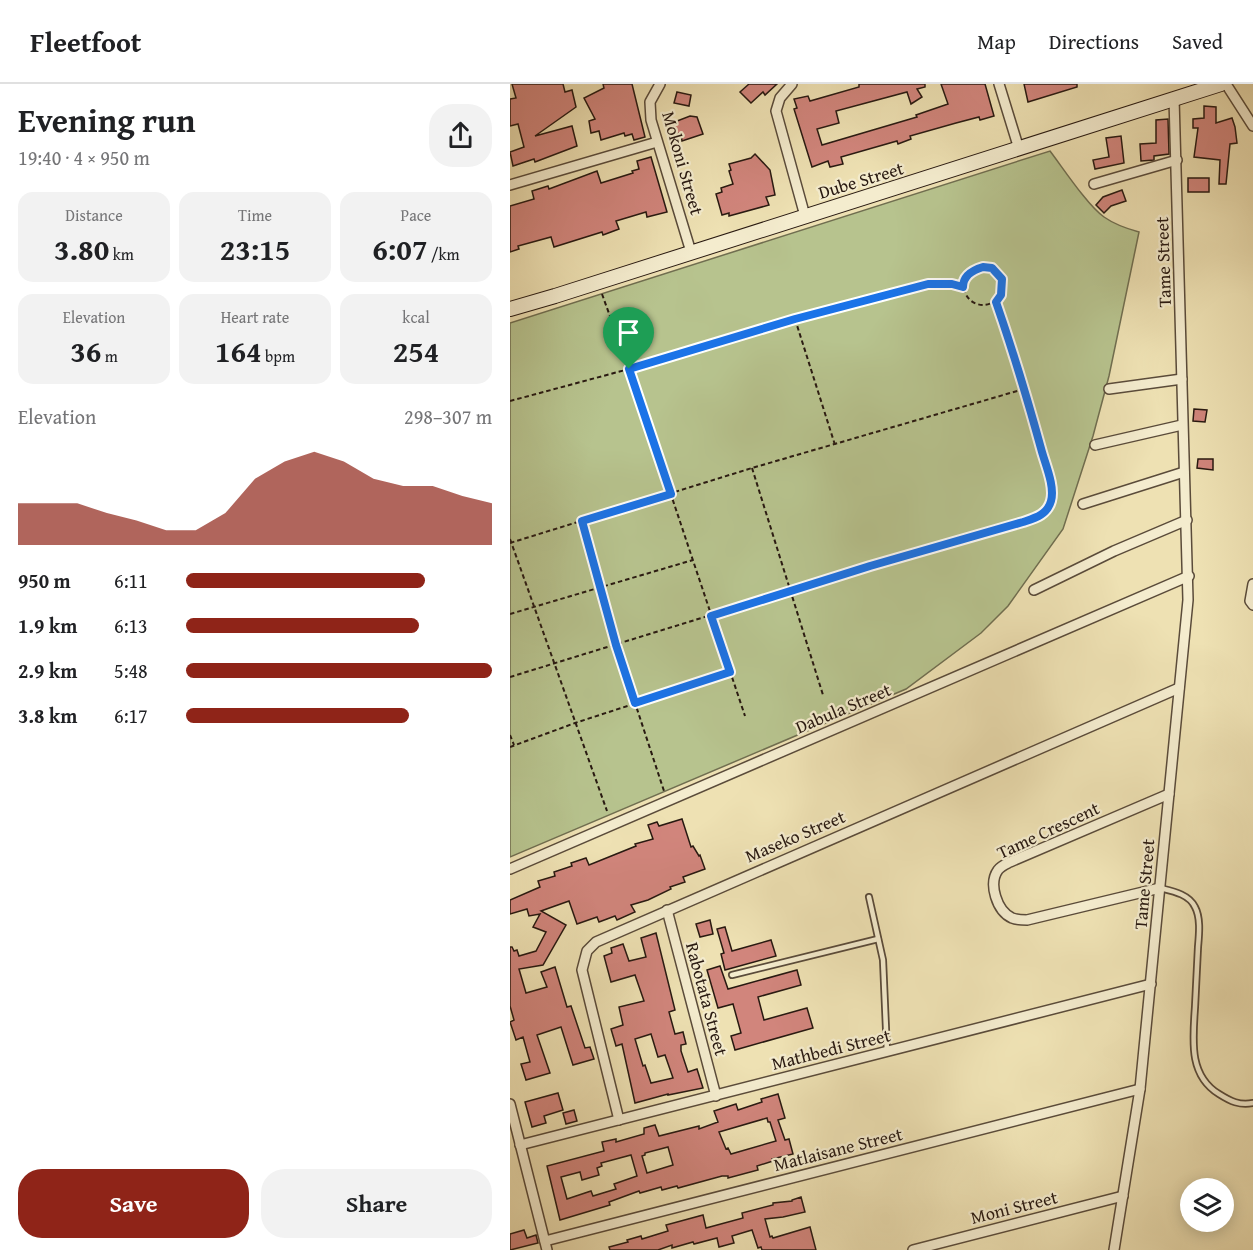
<!DOCTYPE html>
<html lang="en">
<head>
<meta charset="utf-8">
<style>
  :root { --surface:#fff; --page:#f2f2f2; --text:#202124; --muted:#757577; --line:#e0e0e0; --accent:#8f2418 }
  body { margin:0; font-family:"Gentium Book Plus",serif; background:var(--page); color:var(--text); height:100vh; display:flex; flex-direction:column; font-size:22px; white-space:nowrap }
  * { box-sizing:border-box; margin:0 }
  p { font-size:20px; color:var(--muted) }
  .icon { flex:none; width:33px; height:33px; fill:none; stroke:currentColor; stroke-width:2; stroke-linecap:round; stroke-linejoin:round }
  .map { position:relative; flex:1; overflow:hidden }
  .side { display:flex; flex-direction:column; background:var(--surface); width:510px }
  .side>* { flex:none }
  .controls { position:absolute; left:670px; top:1094px; display:grid; gap:12px }
  .controls a { display:grid; place-items:center; width:54px; height:54px; border-radius:50%; background:var(--surface); box-shadow:0 3px 15px #0003; font-size:30px }
  .pin { position:absolute; display:grid; place-items:center; width:51px; height:51px; color:#fff; margin:-62px -26px; border-radius:50% 50% 50% 0; rotate:-45deg; box-shadow:0 0 6px #0007 }
  .pin .icon { rotate:45deg }
  .round { display:grid; place-items:center; flex:none; width:63px; height:63px; border-radius:24px; background:var(--page) }
  .head { display:flex; align-items:center; justify-content:space-between; height:102px; padding:0 18px }
  h1 { font-size:33px; font-weight:600; line-height:45px }
  .figures { display:grid; grid-template-columns:repeat(3,1fr); gap:9px; height:102px; padding:6px 18px }
  .figures div { display:grid; align-content:center; border-radius:15px; background:var(--page); text-align:center }
  .figures b { font-size:30px; font-weight:600 }
  .figures small { font-size:16px; font-weight:400 }
  .figures p { font-size:16px }
  .chart { height:168px; padding:12px 18px }
  .chart p { display:flex; justify-content:space-between }
  .chart svg { width:100%; height:108px; margin-top:6px; fill:var(--accent); opacity:.7 }
  .primary-button { display:flex; gap:12px; margin-top:auto; padding:12px 18px }
  .primary-button a { flex:1; height:69px; border-radius:24px; background:var(--accent); color:#fff; font-size:24px; font-weight:600; line-height:69px; text-align:center }
  .primary-button a+a { background:var(--page); color:var(--text) }
  ul { padding:0 18px; list-style:none; font-size:20px }
  li { display:grid; grid-template-columns:96px 72px 1fr; align-items:center; height:45px }
  li i { height:15px; border-radius:8px; background:var(--accent) }
  header { display:flex; align-items:center; gap:36px; box-sizing:border-box; height:84px; padding:0 30px; background:var(--surface); border-bottom:2px solid var(--line) }
  header strong { font-size:28px }
  nav { display:flex; gap:33px; margin-inline-start:auto; font-size:21px }
  main { display:flex; flex:1; min-height:0 }
  .map>svg:first-child { display:block }
</style>
</head>
<body>
<header>
<strong>Fleetfoot</strong>
<nav><a>Map</a><a>Directions</a><a>Saved</a></nav>
</header>
<main>
<section class="side">
<div class="head"><div><h1>Evening run</h1><p>19:40 · 4 × 950 m</p></div><a class="round"><svg class="icon" aria-label="share" viewBox="0 0 24 24"><path d="M12 15V3M7 8l5-5 5 5M5 13v7h14v-7"/></svg></a></div>
<div class="figures">
<div><p>Distance</p><b>3.80<small> km</small></b></div>
<div><p>Time</p><b>23:15</b></div>
<div><p>Pace</p><b>6:07<small> /km</small></b></div>
</div>
<div class="figures">
<div><p>Elevation</p><b>36<small> m</small></b></div>
<div><p>Heart rate</p><b>164<small> bpm</small></b></div>
<div><p>kcal</p><b>254</b></div>
</div>
<div class="chart"><p><span>Elevation</span>298–307 m</p>
<svg viewBox="0 0 160 44" preserveAspectRatio="none"><path d="M0 44V27L10 27L20 27L30 31L40 34L50 38L60 38L70 31L80 17L90 10L100 6L110 10L120 17L130 20L140 20L150 24L160 27V44z"/></svg>
</div>
<ul>
<li><b>950 m</b>6:11<i style="width:78%"></i></li>
<li><b>1.9 km</b>6:13<i style="width:76%"></i></li>
<li><b>2.9 km</b>5:48<i style="width:100%"></i></li>
<li><b>3.8 km</b>6:17<i style="width:73%"></i></li>
</ul>
<div class="primary-button"><a>Save</a><a>Share</a></div>
</section>
<div class="map">
<svg width="743" height="1166" viewBox="0 0 743 1166">
  <rect width="100%" height="100%" fill="#eee1b3"/>
  <filter id="stains"><feTurbulence type="fractalNoise" baseFrequency=".00333" numOctaves="4"/><feColorMatrix values="0 0 0 0 .2 0 0 0 0 .09 0 0 0 0 .02 0 0 0 .5 -.17"/></filter>
  <radialGradient id="worn" r=".72"><stop offset=".6" stop-color="#630" stop-opacity="0"/><stop offset="1" stop-color="#630" stop-opacity=".3"/></radialGradient>
  <!-- green -->
  <path fill="#b7c38e" stroke="#706e50" stroke-width="1.5" d="M540,67C553,84 578,122 594,133C604,140 618,145 629,148L599,292L583,352L553,445L498,522L471,549L396,605L0,773V239Z"/>
  <!-- building -->
  <g fill="#d1857c" stroke="#281911" stroke-width="1.5" fill-rule="evenodd">
    <polygon points="2,0 53,0 55,8 62,6 66,23 25,52 62,42 67,62 25,78 24,75 3,82 0,68 14,63 8,40 0,42 0,15 6,14"/>
    <polygon points="93,0 122,0 135,53 124,56 122,50 115,52 114,49 91,56 89,47 81,49 79,37 85,35 74,14 94,4"/>
    <polygon points="239,0 267,0 255,11 253,8 241,19 230,8"/>
    <polygon points="349,0 415,0 415,3 407,5 412,13 401,20 397,8 326,27 329,39 307,45 312,61 407,33 406,31 438,20 431,0 475,0 484,32 470,36 469,33 446,39 400,52 401,55 388,60 387,57 331,73 333,80 320,83 318,77 302,83 284,25 287,24 284,15 298,12 300,17 349,3"/>
    <polygon points="514,0 567,0 567,3 518,18"/>
    <polygon points="167,8 181,11 179,22 164,19"/>
    <polygon points="694,22 706,23 706,39 722,34 725,43 727,59 720,60 716,100 709,100 710,76 684,73 688,44 683,44 683,35 694,34"/>
    <polygon points="180,32 187,33 193,50 172,57 171,49 166,50 162,39"/>
    <polygon points="658,35 659,70 644,72 644,76 631,77 630,60 646,59 646,36"/>
    <polygon points="611,52 614,79 585,85 583,76 599,73 596,54"/>
    <polygon points="245,70 260,86 265,111 256,113 259,121 219,132 219,129 212,131 206,110 212,108 211,104 223,100 219,87 221,86 219,80 241,74"/>
    <polygon points="141,73 157,128 137,133 136,128 106,137 109,145 93,151 92,148 44,163 41,153 8,162 9,165 0,168 0,122 24,115 22,107 38,102 39,105 87,87 91,99 123,89 122,87 129,85 127,77"/>
    <rect x="678" y="94" width="21" height="14"/>
    <polygon points="612,106 616,117 601,122 594,129 586,121 593,113"/>
    <polygon points="684,325 697,326 695,338 683,337"/>
    <polygon points="688,375 703,375 703,386 687,384"/>
    <polygon points="172,735 181,763 183,762 189,772 190,771 195,785 173,793 175,798 160,803 161,805 138,816 121,821 125,828 107,836 105,832 89,838 87,833 67,840 59,817 31,827 56,841 33,881 9,885 16,909 37,903 31,888 45,883 57,923 61,922 75,964 80,963 84,975 63,981 51,943 27,951 40,989 16,996 11,980 20,978 13,953 6,956 0,938 4,936 0,922 0,863 2,863 4,867 7,866 9,872 26,867 36,848 23,843 30,830 19,832 17,825 0,830 0,816 30,803 28,797 45,792 44,788 62,782 61,779 76,774 79,781 126,762 125,760 143,755 138,741 147,738 149,742"/>
    <polygon points="200,836 203,850 190,853 186,840"/>
    <polygon points="215,843 222,867 261,856 266,872 215,886 211,870 214,869 207,845"/>
    <path d="M146,849L165,926L159,928L165,950L173,948L176,960L171,961V967L178,988L187,985L193,1004L158,1011V1010L125,1019L112,960L106,962L101,945L113,941L109,923L134,917L125,891L101,898L94,872L102,869L101,864L113,860L119,877L136,873L131,854ZM141,950L148,973L155,971L163,994L141,999L135,981L133,982L125,955Z"/>
    <polygon points="210,882 218,905 287,886 291,901 248,913 254,936 297,924 303,944 225,966 221,952 231,949 223,920 208,924 197,886"/>
    <polygon points="48,1009 53,1026 34,1032 36,1039 22,1043 15,1018"/>
    <path d="M268,1010L275,1034L268,1036L275,1056L279,1055L283,1070L262,1075L263,1077L247,1082L248,1086L218,1094V1092H212L168,1104L167,1102L152,1106L151,1103L130,1109L129,1107L99,1118L100,1121L50,1136L37,1082L94,1067L92,1058L106,1055V1058L134,1050V1044L145,1041L149,1052L189,1042V1045L208,1038L204,1027L226,1020L228,1026L252,1018L251,1015ZM257,1034L258,1038H260L266,1057L221,1070L218,1064L216,1065L209,1048ZM158,1063L163,1081L137,1089L132,1072L135,1071V1069ZM121,1071L127,1092L104,1100L106,1105L83,1112L81,1107L57,1115L51,1093L70,1088L72,1096L89,1091L87,1084L92,1082L91,1079Z"/>
    <polygon points="64,1026 67,1037 56,1040 53,1029"/>
    <polygon points="291,1113 295,1128 273,1133 255,1135 260,1153 262,1152 263,1154 300,1143 306,1166 252,1166 251,1163 248,1164 242,1146 222,1152 224,1159 209,1163 207,1154 184,1160 183,1158 162,1164 162,1161 148,1166 100,1166 99,1163 118,1158 117,1156 131,1152 132,1155 158,1147 156,1141 193,1131 196,1144 233,1134 232,1129 263,1121 263,1119 282,1117 282,1116"/>
    <polygon points="14,1146 17,1154 26,1151 28,1159 0,1166 0,1150"/>
  </g>
  <g fill="none" stroke-linecap="round" stroke-linejoin="round">
    <!-- lane casing -->
    <g stroke="#5a4b3a" stroke-width="8">
      <g id="lane">
        <path d="M650,804C662,807 679,810 685,823C691,834 689,851 688,863C687,883 686,903 685,923C683,955 678,991 709,1010C720,1017 730,1022 743,1019"/>
        <polyline points="359,813 373,876 377,968"/>
        <polyline points="222,891 368,855"/>
      </g>
    </g>
    <!-- street casing -->
    <g stroke="#5a4b3a" stroke-width="12">
      <g id="street">
        <polyline points="150,0 140,18 141,36 181,168"/>
        <polyline points="282,0 270,14 266,27 295,132"/>
        <polyline points="489,0 509,65"/>
        <polyline points="716,0 743,42"/>
        <polyline points="584,100 667,76"/>
        <polyline points="0,101 147,58"/>
        <polyline points="599,305 672,295"/>
        <polyline points="585,361 672,341"/>
        <polyline points="573,420 674,388"/>
        <polyline points="743,500 740,517 743,521"/>
        <polyline points="524,506 604,467 677,436"/>
        <polyline points="0,785 679,492"/>
        <path d="M650,804L517,836C512,836 507,836 502,834C487,827 478,800 488,786C491,782 496,780 500,778L659,710"/>
        <polyline points="157,826 206,1012"/>
        <polyline points="0,1020 37,1166"/>
        <polyline points="109,1036 72,886 77,867 86,858 669,604"/>
        <polyline points="10,1061 641,900"/>
        <polyline points="35,1157 630,1005"/>
        <polyline points="403,1166 613,1112"/>
        <polyline points="604,1166 630,1005 678,516 664,14"/>
      </g>
    </g>
    <!-- secondary casing -->
    <g stroke="#281911" stroke-width="16">
      <polyline id="secondary" points="0,225 45,212 711,0"/>
    </g>
    <!-- path -->
    <g stroke="#281911" stroke-width="2" stroke-dasharray="4.5 3" stroke-linecap="butt">
      <circle cx="473" cy="202" r="19"/>
      <polyline points="92,210 119,285 235,632"/>
      <polyline points="285,235 325,361"/>
      <polyline points="0,317 119,285 285,235 418,199 442,200 453,203"/>
      <polyline points="242,384 313,611"/>
      <polyline points="72,437 106,561 154,707"/>
      <polyline points="0,455 97,727"/>
      <polyline points="0,459 242,384 514,305"/>
      <polyline points="0,530 183,476"/>
      <path d="M0,593L360,482L513,438C530,433 539,427 542,410L515,305L487,218"/>
      <polyline points="0,651 4,661"/>
      <polyline points="0,663 65,639 219,589"/>
    </g>
    <!-- lane -->
    <use href="#lane" stroke="#f4ecce" stroke-width="4.5"/>
    <!-- street -->
    <use href="#street" stroke="#f4ecce" stroke-width="9"/>
    <!-- secondary -->
    <use href="#secondary" stroke="#f4ecce" stroke-width="14"/>
  </g>
  <g fill="none" stroke-linecap="round" stroke-linejoin="round">
    <!-- route casing -->
    <g stroke="#fff" stroke-width="12">
      <path id="route" d="M473,183L482,184L492,195L491,211L486,218C503,267 518,317 532,368C536,382 545,403 541,417C537,431 525,434 513,438L360,482L201,532L220,588L125,619L106,561L72,437L161,410L119,285L285,235L418,200H442L453,203C453,191 463,186 473,183Z"/>
    </g>
    <!-- route -->
    <use href="#route" stroke="#1a73e8" stroke-width="8"/>
  </g>
  <g text-anchor="middle" dominant-baseline="central" stroke-width="4.5" stroke-linejoin="round" paint-order="stroke">
    <!-- street labels -->
    <g font-size="18" fill="#281911" stroke="#f4ecce">
      <text transform="translate(173 79) rotate(74)">Mokoni Street</text>
      <text transform="translate(351 96) rotate(-17)">Dube Street</text>
      <text transform="translate(653 178) rotate(-92)">Tame Street</text>
      <text transform="translate(333 624) rotate(-23)">Dabula Street</text>
      <text transform="translate(538 746) rotate(-25)">Tame Crescent</text>
      <text transform="translate(285 752) rotate(-23)">Maseko Street</text>
      <text transform="translate(634 800) rotate(-85)">Tame Street</text>
      <text transform="translate(197 915) rotate(75)">Rabotata Street</text>
      <text transform="translate(321 965) rotate(-14)">Mathbedi Street</text>
      <text transform="translate(328 1065) rotate(-14)">Matlaisane Street</text>
      <text transform="translate(504 1123) rotate(-14)">Moni Street</text>
    </g>
  </g>
  <rect width="100%" height="100%" filter="url(#stains)"/>
  <rect width="100%" height="100%" fill="url(#worn)"/>
</svg>
<div class="controls">
<a><svg class="icon" aria-label="layers" viewBox="0 0 24 24"><path d="M12 4l9 5-9 5-9-5zM3 14l9 5 9-5"/></svg></a>
</div>
<div class="pin" style="left:119px;top:285px;background:#1e9e55"><svg class="icon" aria-label="arrive" viewBox="0 0 24 24"><path d="M6 21V4h12l-3 4 3 4H6"/></svg></div>
</div>
</main>
</body>
</html>
